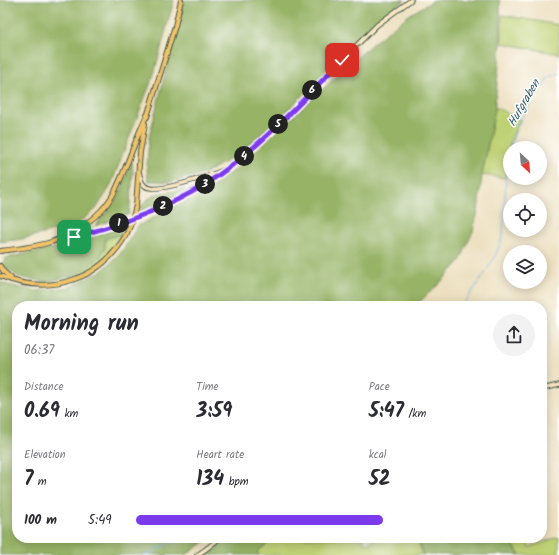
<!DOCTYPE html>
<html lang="en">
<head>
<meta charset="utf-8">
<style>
  :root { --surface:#fff; --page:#f2f2f3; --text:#2b2b33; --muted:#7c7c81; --accent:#7c3aed }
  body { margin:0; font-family:Kalam,sans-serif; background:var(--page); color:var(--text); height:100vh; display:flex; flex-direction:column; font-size:15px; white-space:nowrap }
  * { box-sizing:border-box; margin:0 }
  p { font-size:13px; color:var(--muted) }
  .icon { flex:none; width:22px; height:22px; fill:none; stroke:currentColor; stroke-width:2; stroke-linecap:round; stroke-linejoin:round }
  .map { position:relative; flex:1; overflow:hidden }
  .side { position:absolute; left:12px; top:301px; width:535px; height:242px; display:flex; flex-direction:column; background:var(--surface); border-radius:16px; box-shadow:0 2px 10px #0003 }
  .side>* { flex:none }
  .needle { width:26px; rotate:154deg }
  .buttons { position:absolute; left:503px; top:141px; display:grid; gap:8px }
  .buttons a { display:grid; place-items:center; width:44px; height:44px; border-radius:50%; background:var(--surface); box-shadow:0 2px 10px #0003; font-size:20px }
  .pin { position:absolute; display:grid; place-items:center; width:34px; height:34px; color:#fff; margin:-17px; border-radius:8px; box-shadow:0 2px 6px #0006 }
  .km { position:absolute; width:20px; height:20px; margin:-10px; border-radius:50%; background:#222; color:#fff; font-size:11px; line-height:20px; text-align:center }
  .round { display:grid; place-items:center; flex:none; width:42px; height:42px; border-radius:21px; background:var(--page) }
  .head { display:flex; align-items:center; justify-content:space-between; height:68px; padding:0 12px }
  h1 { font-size:22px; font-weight:600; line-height:30px }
  .metrics { display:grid; grid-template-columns:repeat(3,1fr); gap:6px; height:68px; padding:4px 12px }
  .metrics div { display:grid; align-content:center }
  .metrics b { font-size:20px; font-weight:600 }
  .metrics small { font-size:11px; font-weight:400 }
  .metrics p { font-size:11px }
  ul { padding:0 12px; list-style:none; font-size:13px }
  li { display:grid; grid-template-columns:64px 48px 1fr; align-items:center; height:30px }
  li i { height:10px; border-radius:5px; background:var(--accent) }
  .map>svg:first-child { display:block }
</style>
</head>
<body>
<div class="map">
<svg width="559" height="555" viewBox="0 0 559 555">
  <rect width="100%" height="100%" fill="#fff"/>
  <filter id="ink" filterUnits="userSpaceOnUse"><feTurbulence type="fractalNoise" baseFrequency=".025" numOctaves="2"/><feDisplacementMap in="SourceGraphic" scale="8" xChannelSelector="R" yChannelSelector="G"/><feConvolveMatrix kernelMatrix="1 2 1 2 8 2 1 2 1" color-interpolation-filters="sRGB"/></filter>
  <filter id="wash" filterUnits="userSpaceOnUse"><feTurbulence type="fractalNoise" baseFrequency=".012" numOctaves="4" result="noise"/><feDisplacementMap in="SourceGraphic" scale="16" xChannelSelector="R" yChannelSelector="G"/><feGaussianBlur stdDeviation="0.9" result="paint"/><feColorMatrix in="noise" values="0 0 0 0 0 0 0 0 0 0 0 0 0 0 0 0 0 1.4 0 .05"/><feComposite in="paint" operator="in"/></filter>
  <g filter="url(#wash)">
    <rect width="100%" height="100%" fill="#ede0c0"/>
    <!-- green -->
    <g fill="#bfd174" stroke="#6f8754">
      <polygon points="502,15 559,25 559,54 502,43"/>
      <path d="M495,107L520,120C509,140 507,156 505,178L482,175L494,114Z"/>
      <path d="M122,234C113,254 92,277 68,277L86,269L105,248V239Z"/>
      <polygon points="559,537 559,555 520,555 511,542 512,538 525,538 529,547 549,540"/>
      <polygon points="274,538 364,538 363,540 368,544 375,538 417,538 423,555 259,555 257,552"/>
    </g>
    <!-- forest -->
    <g fill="#97b366" stroke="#5b784d">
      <polygon points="0,0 174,0 154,74 110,187 96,209 74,226 22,239 0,242"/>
      <polygon points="184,0 405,0 379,19 294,104 253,141 227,161 204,174 170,182 148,181 147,166 149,137"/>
      <polygon points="434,0 500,0 501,44 494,113 482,175 478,211 473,231 460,261 440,283 415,306 17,306 17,538 210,538 186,555 0,555 0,282 8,285 37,291 70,287 103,270 120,254 138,226 214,186 238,167 373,43 409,15"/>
      <polygon points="132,161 133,173 129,214 95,226 119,196"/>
      <polygon points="186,189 172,197 140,211 141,206 148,199 156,194"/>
      <polygon points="121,228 124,229 122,234 105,239 105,248 100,257 86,269 68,277 46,282 19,277 9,270 3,262 6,258 59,247"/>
      <polygon points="226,538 274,538 257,552 259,555 205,555 218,545"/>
      <polygon points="417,538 512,538 511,542 520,555 423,555"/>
    </g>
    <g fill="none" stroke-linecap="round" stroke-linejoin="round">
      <!-- stream -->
      <g stroke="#6eb2e4" stroke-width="1">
        <polyline points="510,148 513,137 521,119 538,91 544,85 547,79 559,73"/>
        <polyline points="507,173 510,149"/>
        <polyline points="488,268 495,257 503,235 506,176"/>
        <polyline points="462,306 486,272"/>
        <polyline points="145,555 154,552 158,548 164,547 167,544 181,538"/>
      </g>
    </g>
  </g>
  <g filter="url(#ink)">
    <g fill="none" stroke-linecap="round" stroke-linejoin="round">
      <!-- secondary casing -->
      <g stroke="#3e5549" stroke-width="5.5">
        <g id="secondary">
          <path d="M139,172C140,176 141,183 145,186C156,195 210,175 224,170"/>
          <polyline points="58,241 96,231 130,220 178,199 203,185 216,177 237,161 271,131 377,25 411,0"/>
          <polyline points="542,389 559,385"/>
          <polyline points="197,555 206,549 220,538"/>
        </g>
      </g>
      <!-- primary casing -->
      <g stroke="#3e5549" stroke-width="6">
        <g id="primary">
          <polyline points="147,117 175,26 181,0"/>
          <polyline points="136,205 140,152 145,124"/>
          <path d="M0,251C17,249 35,247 51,242C55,241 59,239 63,237C84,227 104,213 115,191C127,167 135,140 147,115"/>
          <polyline points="0,266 4,272 11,278"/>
          <path d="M0,276C49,296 101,281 127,233"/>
        </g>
      </g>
      <!-- secondary -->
      <use href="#secondary" stroke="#fae7c3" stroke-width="3.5"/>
      <!-- primary -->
      <use href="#primary" stroke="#f2c36a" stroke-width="4"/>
      <!-- primary-bridge casing -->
      <g stroke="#3e5549" stroke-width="6" stroke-linecap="butt">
        <polyline id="primary-bridge" points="127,233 132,221 136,205"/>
      </g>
      <!-- primary-bridge -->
      <use href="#primary-bridge" stroke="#f2c36a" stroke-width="4"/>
    </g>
  </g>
  <g fill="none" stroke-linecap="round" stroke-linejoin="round" filter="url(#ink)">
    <!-- route casing -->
    <g stroke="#fff" stroke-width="8">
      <path id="route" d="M74,237C119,225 164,210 204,185C255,153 300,103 342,60"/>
    </g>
    <!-- route -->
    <use href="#route" stroke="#7c3aed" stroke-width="5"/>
  </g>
  <g text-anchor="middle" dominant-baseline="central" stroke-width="3" stroke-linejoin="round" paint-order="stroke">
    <!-- water labels -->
    <g font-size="12" font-style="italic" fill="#376069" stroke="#fff">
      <text transform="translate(524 103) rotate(-60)">Hufgraben</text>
    </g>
  </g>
</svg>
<div class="buttons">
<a><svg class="needle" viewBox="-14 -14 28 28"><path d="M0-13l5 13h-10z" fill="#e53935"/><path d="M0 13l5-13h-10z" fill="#7c7c81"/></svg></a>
<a><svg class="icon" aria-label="locate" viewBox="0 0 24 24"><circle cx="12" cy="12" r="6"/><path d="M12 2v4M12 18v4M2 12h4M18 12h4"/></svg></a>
<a><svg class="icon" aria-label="layers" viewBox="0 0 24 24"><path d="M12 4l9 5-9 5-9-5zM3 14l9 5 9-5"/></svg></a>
</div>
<div class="pin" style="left:74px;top:237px;background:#1e9e55"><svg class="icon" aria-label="arrive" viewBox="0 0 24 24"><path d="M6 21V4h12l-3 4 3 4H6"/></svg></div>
<div class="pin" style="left:342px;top:60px;background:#d93025"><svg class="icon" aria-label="check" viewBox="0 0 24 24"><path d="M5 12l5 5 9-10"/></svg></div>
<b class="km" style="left:119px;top:223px">1</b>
<b class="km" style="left:163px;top:206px">2</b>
<b class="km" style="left:205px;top:184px">3</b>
<b class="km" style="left:244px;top:156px">4</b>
<b class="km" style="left:278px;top:124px">5</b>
<b class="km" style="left:312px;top:90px">6</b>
<section class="side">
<div class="head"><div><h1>Morning run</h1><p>06:37</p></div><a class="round"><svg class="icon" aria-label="share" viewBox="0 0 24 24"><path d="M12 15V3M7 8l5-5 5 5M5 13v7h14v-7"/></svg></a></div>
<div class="metrics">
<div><p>Distance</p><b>0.69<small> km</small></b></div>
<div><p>Time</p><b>3:59</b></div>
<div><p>Pace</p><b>5:47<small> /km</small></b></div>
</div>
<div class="metrics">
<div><p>Elevation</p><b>7<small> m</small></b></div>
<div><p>Heart rate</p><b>134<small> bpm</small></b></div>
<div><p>kcal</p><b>52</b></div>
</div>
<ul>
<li><b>100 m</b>5:49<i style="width:62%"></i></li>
</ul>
</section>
</div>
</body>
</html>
